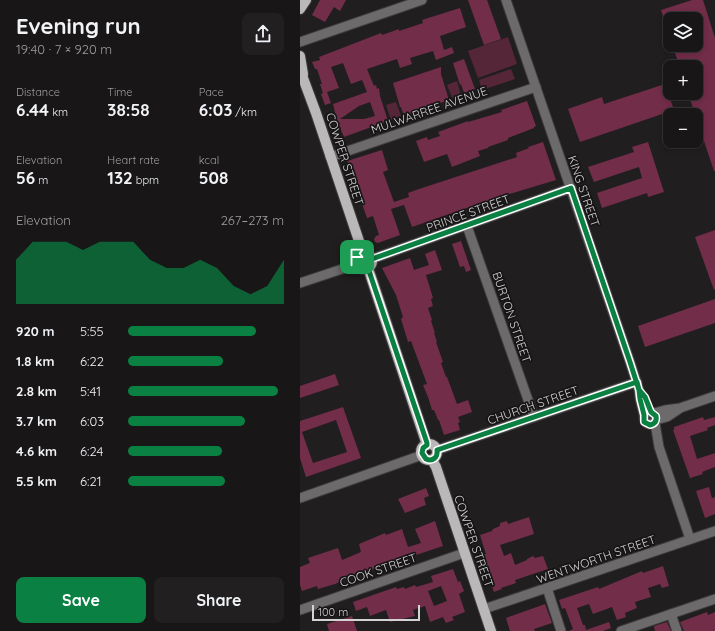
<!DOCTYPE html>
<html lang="en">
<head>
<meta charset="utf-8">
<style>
  :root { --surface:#181617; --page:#211f20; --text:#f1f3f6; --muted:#9f9fa1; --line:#363536; --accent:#0b8043 }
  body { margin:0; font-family:Quicksand,sans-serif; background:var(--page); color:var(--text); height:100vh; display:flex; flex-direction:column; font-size:15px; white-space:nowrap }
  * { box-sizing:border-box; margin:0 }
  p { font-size:13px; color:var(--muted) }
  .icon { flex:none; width:22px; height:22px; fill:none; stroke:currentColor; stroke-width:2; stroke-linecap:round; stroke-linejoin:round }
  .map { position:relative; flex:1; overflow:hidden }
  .panel { display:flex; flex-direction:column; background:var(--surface); width:300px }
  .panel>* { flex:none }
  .fabs { position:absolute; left:363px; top:12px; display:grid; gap:8px }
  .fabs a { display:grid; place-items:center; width:40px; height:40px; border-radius:8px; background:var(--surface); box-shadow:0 2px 6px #0003,0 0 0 1px var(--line); font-size:20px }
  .scale { position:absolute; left:12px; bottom:10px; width:108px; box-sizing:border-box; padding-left:4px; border:2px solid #d4d3d3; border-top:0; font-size:11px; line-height:14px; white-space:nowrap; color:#d4d3d3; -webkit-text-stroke:3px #171515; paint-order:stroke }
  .pin { position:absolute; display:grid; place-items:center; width:34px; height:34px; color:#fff; margin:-17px; border-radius:8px; box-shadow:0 2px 6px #0006 }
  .round { display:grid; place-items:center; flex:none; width:42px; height:42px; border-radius:8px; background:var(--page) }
  .summary { display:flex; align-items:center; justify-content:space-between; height:68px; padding:0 16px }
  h1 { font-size:22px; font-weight:800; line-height:30px }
  .stats { display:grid; grid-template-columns:repeat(3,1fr); gap:6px; height:68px; padding:4px 16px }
  .stats div { display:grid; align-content:center }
  .stats b { font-size:17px; font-weight:800 }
  .stats small { font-size:11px; font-weight:400 }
  .stats p { font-size:11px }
  .chart { height:112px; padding:8px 16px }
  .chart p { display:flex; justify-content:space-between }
  .chart svg { width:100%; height:72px; margin-top:4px; fill:var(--accent); opacity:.7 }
  .primary-button { display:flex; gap:8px; margin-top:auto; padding:8px 16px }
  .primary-button a { flex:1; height:46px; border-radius:8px; background:var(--accent); color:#fff; font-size:16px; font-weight:800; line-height:46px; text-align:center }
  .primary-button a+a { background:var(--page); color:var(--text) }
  ul { padding:0 16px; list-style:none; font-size:13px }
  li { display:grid; grid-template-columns:64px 48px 1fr; align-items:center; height:30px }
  li i { height:10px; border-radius:5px; background:var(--accent) }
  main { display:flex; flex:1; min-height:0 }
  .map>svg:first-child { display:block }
</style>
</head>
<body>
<main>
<section class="panel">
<div class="summary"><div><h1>Evening run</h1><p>19:40 · 7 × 920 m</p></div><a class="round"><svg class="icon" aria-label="share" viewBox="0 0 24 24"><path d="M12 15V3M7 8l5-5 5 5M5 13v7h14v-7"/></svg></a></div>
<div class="stats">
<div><p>Distance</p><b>6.44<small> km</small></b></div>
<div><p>Time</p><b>38:58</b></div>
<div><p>Pace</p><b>6:03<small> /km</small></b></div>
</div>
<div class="stats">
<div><p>Elevation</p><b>56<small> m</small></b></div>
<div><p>Heart rate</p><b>132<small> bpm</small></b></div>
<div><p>kcal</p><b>508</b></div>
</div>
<div class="chart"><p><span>Elevation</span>267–273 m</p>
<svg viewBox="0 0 160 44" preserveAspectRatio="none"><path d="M0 44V17L10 6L20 6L30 6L40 11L50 6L60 6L70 6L80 17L90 22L100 22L110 17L120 22L130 33L140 38L150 33L160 17V44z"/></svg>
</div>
<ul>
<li><b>920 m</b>5:55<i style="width:82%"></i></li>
<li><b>1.8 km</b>6:22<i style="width:61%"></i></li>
<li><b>2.8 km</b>5:41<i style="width:96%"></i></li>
<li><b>3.7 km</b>6:03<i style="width:75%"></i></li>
<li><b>4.6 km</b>6:24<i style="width:60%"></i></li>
<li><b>5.5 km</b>6:21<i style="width:62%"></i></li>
</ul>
<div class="primary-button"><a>Save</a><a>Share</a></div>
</section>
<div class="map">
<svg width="415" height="631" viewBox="0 0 415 631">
  <rect width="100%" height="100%" fill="#201e1f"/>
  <!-- green -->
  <g fill="#552538">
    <polygon points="208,37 217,64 178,78 168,51"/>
    <polygon points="211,69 215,79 182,90 179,80"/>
    <polygon points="157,81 161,95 152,98 147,85"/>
    <polygon points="96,102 101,116 91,120 86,105"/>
  </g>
  <!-- building -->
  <g fill="#722d49" fill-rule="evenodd">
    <polygon points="20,0 46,0 40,11 34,7 25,22 12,15"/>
    <polygon points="168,0 187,0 201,39 184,45"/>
    <polygon points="392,0 403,0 415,38 415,171 414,171 388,93 396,93 396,67 380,67 372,45 396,45 396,19 370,19 370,34 369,34 361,10"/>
    <path d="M160,8L166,27L140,36L144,50L152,47L154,53L136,60L133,51L110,58L112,64L100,68L97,59L67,69L74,86L76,85L77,89L79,88L80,96L88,121L44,137L37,121L33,104L67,92L62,80L51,84L43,63L31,67L39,88L27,92L31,103L25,105L21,94L23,93L20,84H22L17,69H15L12,62L20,60L19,57L68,38L81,33L82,35L99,29V31L123,23L122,20ZM70,102L75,116L64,119H40L59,106Z"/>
    <polygon points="164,59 175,89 164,93 161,84 160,85 153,63"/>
    <polygon points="141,67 141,74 149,100 104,116 101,107 100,107 93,83"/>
    <polygon points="365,84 374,110 280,142 268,109 302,97 304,104"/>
    <polygon points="227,101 236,126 234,127 234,128 208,138 208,140 188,147 188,148 178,151 180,156 152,167 147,154 124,162 116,141 127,137 128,140 140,136 138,132 168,121 168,122 202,112 201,110"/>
    <polygon points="243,142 256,180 187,201 112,227 104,205 91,209 100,235 78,243 75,242 74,239 76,236 79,235 73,216 67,218 47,161 82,150 88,170 83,172 94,202 109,197 108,193 116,190 217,157 216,153 229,148 228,147"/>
    <polygon points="348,142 364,192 348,197 347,193 302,208 297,193 342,178 339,167 294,182 288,167 334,152 332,147"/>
    <polygon points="415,230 415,289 414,290 395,237"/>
    <polygon points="161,241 171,270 166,272 164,266 160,267 152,244"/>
    <polygon points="135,250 142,270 126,275 133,298 131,299 133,306 128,308 132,320 131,321 135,333 134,333 137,342 136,342 143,362 141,363 146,377 147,377 157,404 168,400 172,412 158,417 160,422 158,423 160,430 144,435 139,420 138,420 134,410 132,410 128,397 123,385 127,384 111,341 108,342 101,319 103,317 96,295 82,268 110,258 114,270 129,265 125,254"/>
    <polygon points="415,299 415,323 345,347 338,326"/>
    <polygon points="35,374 39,385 0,398 0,386"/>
    <path d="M43,407L61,458L6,477L0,458V421ZM36,420L47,452L13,463L2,432Z"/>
    <polygon points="403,417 404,420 415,417 415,425 407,428 408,430 390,436 397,459 415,453 415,467 402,472 403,474 390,478 373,430 374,430 374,427"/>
    <polygon points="409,487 412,498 415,497 415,514 405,518 396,491"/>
    <polygon points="126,488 129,496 124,498 126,505 105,513 98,499"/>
    <polygon points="229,517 234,534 200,545 204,556 211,553 215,565 227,560 227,559 233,556 235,558 243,556 248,569 215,580 216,583 201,588 202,589 194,592 181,555 186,554 180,535 192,531 193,529 200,526 200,523 207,521 208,524"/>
    <polygon points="135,521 143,546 68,571 67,570 35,584 18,589 17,586 2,591 0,585 0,567 10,563 8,558 38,548 42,560 61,552 59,544 85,533 86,535 102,529 108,547 121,543 115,529"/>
    <polygon points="363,566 369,586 362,588 360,584 348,588 351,597 335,602 337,608 325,613 326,617 317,620 312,607 293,614 289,604 277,608 283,625 285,625 286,630 309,622 311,628 303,631 269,631 273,629 265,608 262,609 259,600 298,587 299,589 342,571 343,573"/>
    <path d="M153,569L158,582L160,581L164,591L159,594L165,612L152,617L154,620L146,623L143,617L130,622L125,606L113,610L115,616L90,622L86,610L70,616L67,607L56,611L53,602L96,587L97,589L104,587L105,589L115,585L116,587L133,582L131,576ZM141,586L147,601L134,606L128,591Z"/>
    <polygon points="245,604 252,623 234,629 235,631 210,631 206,618"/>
    <polygon points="407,612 408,615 415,612 415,631 384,631 380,622"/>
    <polygon points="52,616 57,631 29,631 27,624"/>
    <polygon points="367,622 371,631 355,631 354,626"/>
  </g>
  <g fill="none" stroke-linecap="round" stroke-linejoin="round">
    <!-- minor casing -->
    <g stroke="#3d3b3c" stroke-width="11">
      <g id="minor">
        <polyline points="206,0 330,362 339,390 340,399 344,415"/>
        <polyline points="0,42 122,0"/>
        <polyline points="30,157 236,87"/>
        <polyline points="167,226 234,417"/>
        <polyline points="72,259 271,188"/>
        <polyline points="0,283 57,264"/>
        <circle cx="350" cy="418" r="6"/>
        <polyline points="354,413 365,410 380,408 415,396"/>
        <polyline points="356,420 367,417 379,409"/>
        <polyline points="355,423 359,447 390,539"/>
        <polyline points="137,450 337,382"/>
        <polyline points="0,498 122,455"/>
        <polyline points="247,588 261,631"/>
        <polyline points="184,609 415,531"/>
        <polyline points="0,610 164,553"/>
        <polyline points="371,614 377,631"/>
        <polyline points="321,631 415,599"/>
      </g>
    </g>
    <!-- major casing -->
    <g stroke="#3d3b3c" stroke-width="12">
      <g id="major">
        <polyline points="0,9 6,0"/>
        <polyline points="0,56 3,74"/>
        <polyline points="0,70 16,113 63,253"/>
        <circle cx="64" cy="261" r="8"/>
        <polyline points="68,268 127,445"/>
        <circle cx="129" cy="452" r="8"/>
        <polyline points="132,460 136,467 191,631"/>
      </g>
    </g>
    <!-- minor -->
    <use href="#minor" stroke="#6c6a6b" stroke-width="9"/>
    <!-- major -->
    <use href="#major" stroke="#bbb8b9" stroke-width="10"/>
  </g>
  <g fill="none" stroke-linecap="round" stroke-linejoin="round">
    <!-- route casing -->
    <g stroke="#fff" stroke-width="8">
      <path id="route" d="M57,257C55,263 57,267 63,269L68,268L127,443V445L123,448L122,453L126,459C133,462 138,457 137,450L337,382L339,390L345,397L351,412L356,416C357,421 355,424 350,425L344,422V415L340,399L339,390L330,362L271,188L72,259C68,253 62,251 57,257"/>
    </g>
    <!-- route -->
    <use href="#route" stroke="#0b8043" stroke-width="5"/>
  </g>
  <g text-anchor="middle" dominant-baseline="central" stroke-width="3.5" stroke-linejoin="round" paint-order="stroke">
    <!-- street labels -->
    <g font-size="12" fill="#d4d3d3" stroke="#171515">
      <text transform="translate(129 110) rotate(-19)">MULWARREE AVENUE</text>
      <text transform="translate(45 159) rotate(72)">COWPER STREET</text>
      <text transform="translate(284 191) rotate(71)">KING STREET</text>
      <text transform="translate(168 213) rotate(-20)">PRINCE STREET</text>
      <text transform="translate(212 317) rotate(71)">BURTON STREET</text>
      <text transform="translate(233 405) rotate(-19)">CHURCH STREET</text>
      <text transform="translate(174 541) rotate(71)">COWPER STREET</text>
      <text transform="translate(296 559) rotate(-19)">WENTWORTH STREET</text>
      <text transform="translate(78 570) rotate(-19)">COOK STREET</text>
    </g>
  </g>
</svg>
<div class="fabs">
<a><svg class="icon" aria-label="layers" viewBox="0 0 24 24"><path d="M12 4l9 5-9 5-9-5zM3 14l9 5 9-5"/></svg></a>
<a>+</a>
<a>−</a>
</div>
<div class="scale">100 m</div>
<div class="pin" style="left:57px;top:257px;background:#1e9e55"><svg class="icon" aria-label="arrive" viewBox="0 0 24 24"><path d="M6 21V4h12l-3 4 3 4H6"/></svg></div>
</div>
</main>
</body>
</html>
